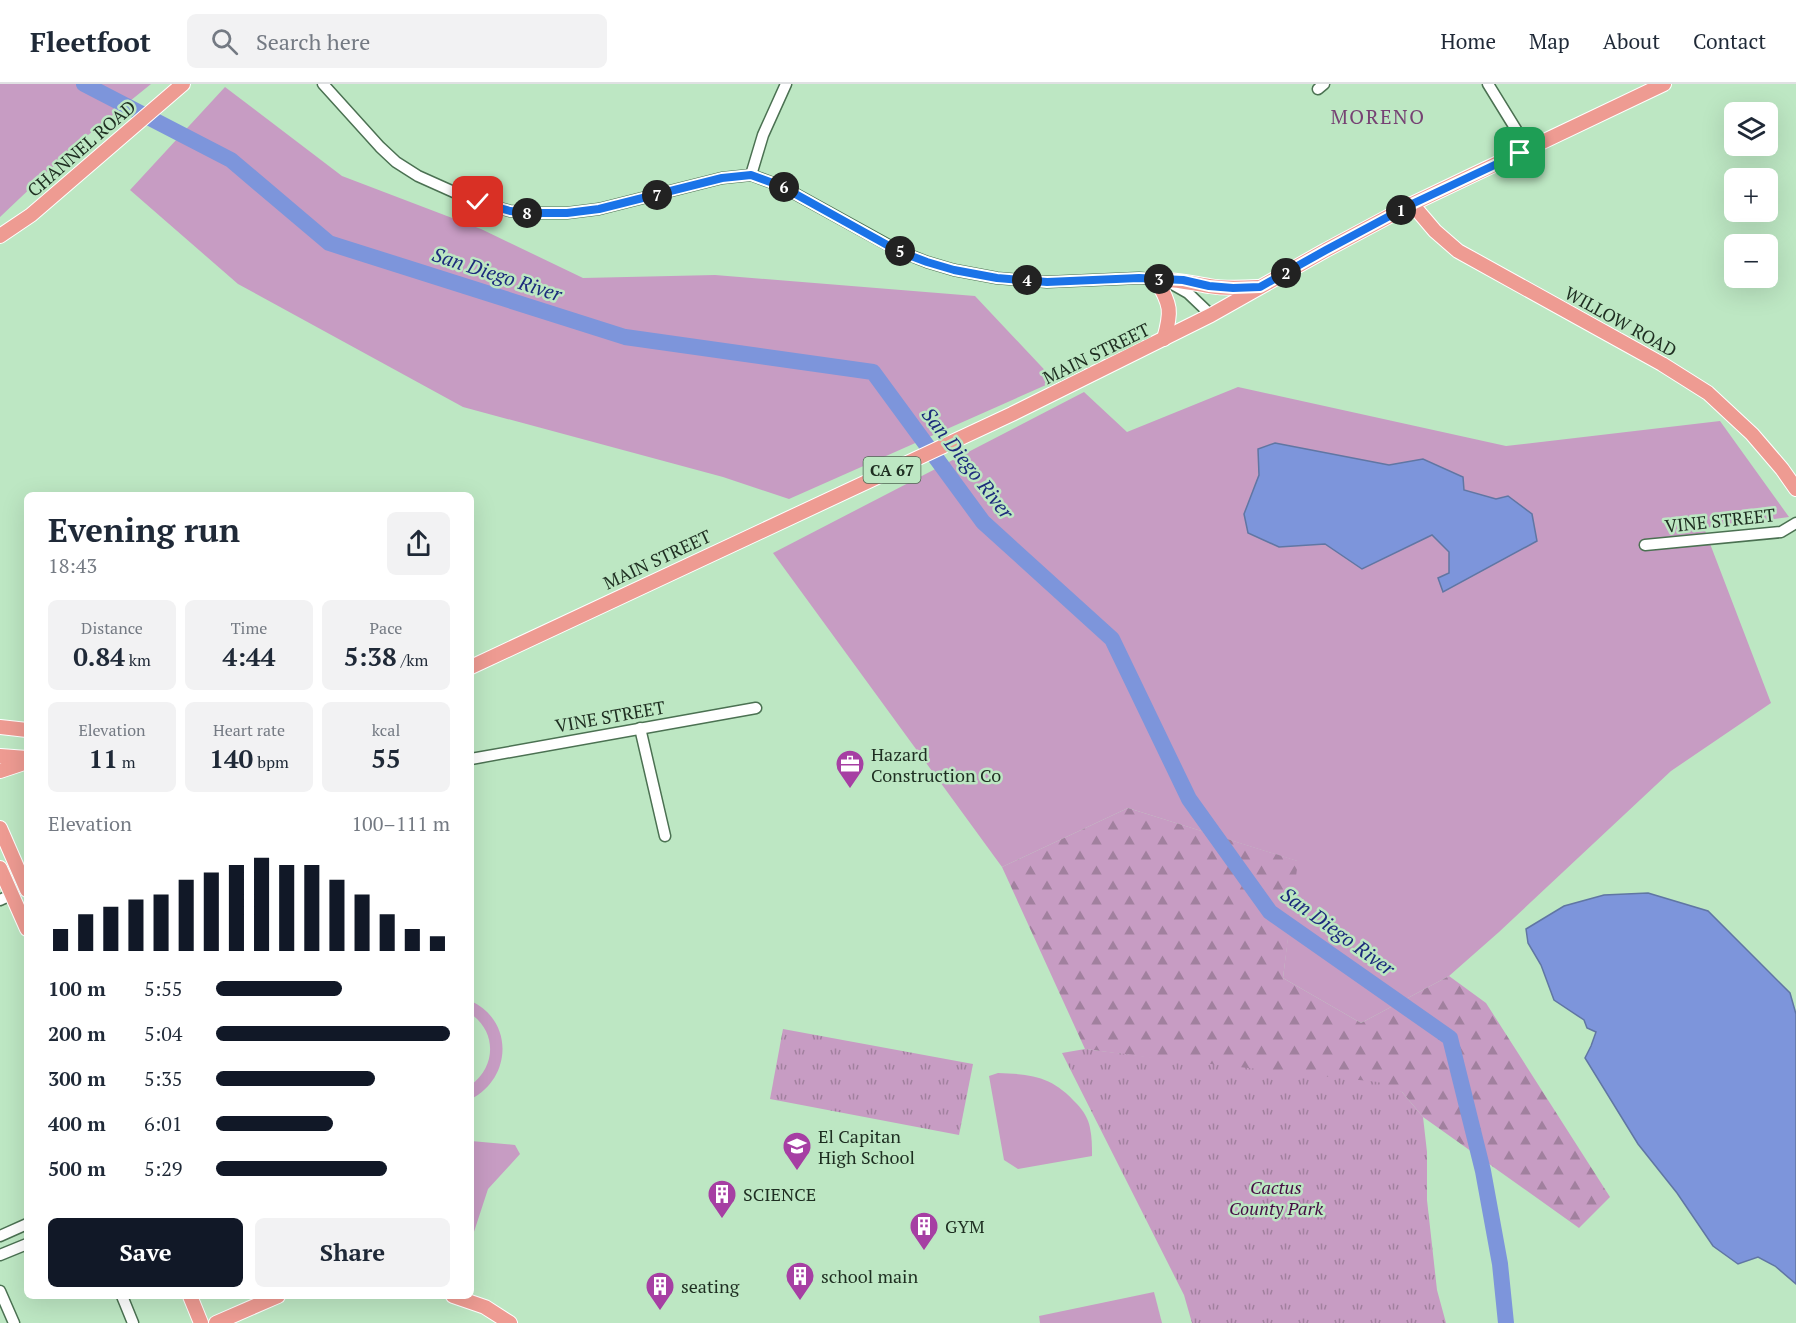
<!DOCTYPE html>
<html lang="en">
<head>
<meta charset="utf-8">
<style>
  :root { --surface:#fff; --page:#f2f2f3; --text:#1f2937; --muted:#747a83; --line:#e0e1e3; --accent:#111827 }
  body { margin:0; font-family:"PT Serif",serif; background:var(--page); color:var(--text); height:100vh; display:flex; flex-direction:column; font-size:22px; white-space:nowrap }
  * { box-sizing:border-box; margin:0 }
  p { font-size:20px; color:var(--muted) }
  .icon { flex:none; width:33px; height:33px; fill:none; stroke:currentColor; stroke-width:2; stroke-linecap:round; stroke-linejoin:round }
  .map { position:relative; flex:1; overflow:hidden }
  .drawer { position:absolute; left:24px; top:408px; width:450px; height:807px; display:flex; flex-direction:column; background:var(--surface); border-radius:9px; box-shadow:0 6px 24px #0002 }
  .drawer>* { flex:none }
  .fabs { position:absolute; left:1724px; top:18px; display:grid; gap:12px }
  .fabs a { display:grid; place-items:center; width:54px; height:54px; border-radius:9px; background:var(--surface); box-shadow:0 6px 24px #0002; font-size:30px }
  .pin { position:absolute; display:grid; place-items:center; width:51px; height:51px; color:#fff; margin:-26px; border-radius:12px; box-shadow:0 3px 9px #0006 }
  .km { position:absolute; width:30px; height:30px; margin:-15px; border-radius:50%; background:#222; color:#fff; font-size:16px; line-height:30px; text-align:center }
  .round { display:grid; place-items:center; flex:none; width:63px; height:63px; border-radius:9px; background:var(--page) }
  .head { display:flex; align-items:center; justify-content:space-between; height:102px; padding:0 24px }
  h1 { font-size:33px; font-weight:700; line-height:45px }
  .figures { display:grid; grid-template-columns:repeat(3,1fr); gap:9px; height:102px; padding:6px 24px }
  .figures div { display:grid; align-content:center; border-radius:9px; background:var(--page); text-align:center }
  .figures b { font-size:26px; font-weight:700 }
  .figures small { font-size:16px; font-weight:400 }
  .figures p { font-size:16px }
  .chart { height:168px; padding:12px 24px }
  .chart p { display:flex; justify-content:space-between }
  .chart svg { width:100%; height:108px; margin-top:6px; stroke:var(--accent); stroke-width:6 }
  .cta { display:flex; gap:12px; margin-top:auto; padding:12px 24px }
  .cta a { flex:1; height:69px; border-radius:9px; background:var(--accent); color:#fff; font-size:24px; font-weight:700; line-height:69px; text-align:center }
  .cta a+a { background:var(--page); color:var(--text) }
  ul { padding:0 24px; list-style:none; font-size:20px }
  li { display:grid; grid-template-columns:96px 72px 1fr; align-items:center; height:45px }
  li i { height:15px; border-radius:8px; background:var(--accent) }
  header { display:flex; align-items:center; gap:36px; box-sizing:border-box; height:84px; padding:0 30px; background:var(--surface); border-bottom:2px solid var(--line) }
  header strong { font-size:28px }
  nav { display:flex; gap:33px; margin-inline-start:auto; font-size:21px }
  .search { width:420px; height:54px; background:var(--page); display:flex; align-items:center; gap:15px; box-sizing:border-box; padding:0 21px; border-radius:9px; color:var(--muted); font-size:22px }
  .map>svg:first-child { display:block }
</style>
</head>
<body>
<header>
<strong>Fleetfoot</strong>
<div class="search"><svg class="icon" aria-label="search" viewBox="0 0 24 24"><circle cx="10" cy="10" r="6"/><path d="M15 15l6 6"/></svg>Search here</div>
<nav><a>Home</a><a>Map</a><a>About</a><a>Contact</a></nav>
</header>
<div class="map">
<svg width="1796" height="1239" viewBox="0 0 1796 1239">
  <defs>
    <pattern id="forest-firs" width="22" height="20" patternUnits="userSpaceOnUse" patternTransform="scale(1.5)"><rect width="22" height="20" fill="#c79cc3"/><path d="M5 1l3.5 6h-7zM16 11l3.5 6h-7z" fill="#a1809e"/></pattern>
    <pattern id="park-tufts" width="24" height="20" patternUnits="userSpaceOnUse" patternTransform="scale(1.5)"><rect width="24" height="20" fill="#c79cc3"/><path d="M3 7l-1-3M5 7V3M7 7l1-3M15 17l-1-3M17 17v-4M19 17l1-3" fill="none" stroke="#a1809e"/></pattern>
  </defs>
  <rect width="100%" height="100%" fill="#bde7c3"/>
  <!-- green -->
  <g fill="#c79cc3">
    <polygon points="0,0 151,0 77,60 0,133"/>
    <polygon points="225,3 342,92 481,145 583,194 715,191 975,212 1055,297 789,415 723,393 463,323 238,200 130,106"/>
    <polygon points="1238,303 1506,362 1720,337 1789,433 1704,444 1771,619 1671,687 1499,848 1449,892 1361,939 1283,894 1297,777 1128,724 1002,783 773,469 1084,308 1127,348"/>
    <path d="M471,917C514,937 512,994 471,1015V1001C496,983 497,948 471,930Z"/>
    <path d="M998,989C1033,990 1053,993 1077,1020C1083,1026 1089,1036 1090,1044C1092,1053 1092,1063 1092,1072L1018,1085L1004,1076L989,992Z"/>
    <polygon points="471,1057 515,1061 520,1070 488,1105 471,1157"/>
    <polygon points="1154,1208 1162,1239 1040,1239 1039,1232"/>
  </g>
  <!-- forest -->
  <polygon fill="url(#forest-firs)" points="1128,724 1298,777 1283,894 1361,939 1449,892 1486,919 1610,1113 1579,1144 1423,1033 1402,1008 1085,965 1002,783"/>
  <!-- park -->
  <g fill="url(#park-tufts)">
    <polygon points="783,945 973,980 959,1051 770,1015"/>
    <polygon points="1085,965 1173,976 1378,998 1402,1008 1423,1033 1427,1068 1427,1116 1437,1206 1446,1239 1192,1239 1184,1211 1062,969"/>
  </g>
  <!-- water -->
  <g fill="#7d95db" stroke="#6076a3" stroke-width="1.5">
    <polygon points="1275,359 1389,381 1423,375 1463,393 1464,406 1496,415 1508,412 1532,430 1537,457 1443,508 1438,494 1449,489 1449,468 1432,451 1362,485 1325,460 1279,463 1248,449 1244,430 1259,391 1258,365"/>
    <polygon points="1648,809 1708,827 1790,909 1796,930 1796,1200 1775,1182 1758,1173 1738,1180 1713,1162 1677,1109 1638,1060 1585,974 1591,962 1596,948 1587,944 1584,936 1554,916 1541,881 1528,859 1526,845 1564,822 1604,811"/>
  </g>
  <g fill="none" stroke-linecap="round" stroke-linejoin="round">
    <!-- river -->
    <polyline stroke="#7d95db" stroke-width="16" points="84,0 231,76 329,159 625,253 873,288 983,438 1112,555 1189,715 1270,828 1450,954 1483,1087 1500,1180 1506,1239"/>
    <!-- minor casing -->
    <g stroke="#4b7152" stroke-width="13">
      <g id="minor">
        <polyline points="323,0 380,63 396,78 418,92 456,109 478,118 510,127 531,129 567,129 599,125 722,94 751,91 781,102 899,167 927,178 954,186 997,194 1047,198 1139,194 1165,196 1188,209 1211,231"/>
        <polyline points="1488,0 1528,65"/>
        <polyline points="1318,5 1324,0"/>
        <polyline points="751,91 763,51 786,0"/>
        <polyline points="1645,461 1781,448 1796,439"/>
        <polyline points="640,644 665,752"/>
        <polyline points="471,675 756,624"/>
        <polyline points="0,816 11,811"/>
        <polyline points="0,1152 27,1140"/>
        <polyline points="0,1171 27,1160"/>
        <polyline points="0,1207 14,1239"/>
        <polyline points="122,1212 133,1239"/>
      </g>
    </g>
    <!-- major casing -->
    <g stroke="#fff" stroke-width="16">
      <g id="major">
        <polyline points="1412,120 1435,147 1458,167 1662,280 1708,309 1752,350 1782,385 1796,405"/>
        <polyline points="0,152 31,131 183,0"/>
        <path d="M1156,195C1171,221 1172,227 1164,255"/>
        <path d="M1165,196C1180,196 1194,200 1209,202C1225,205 1242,204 1258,203"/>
        <polyline points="471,583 1012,330 1211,231 1326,166 1412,120 1664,0"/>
        <polyline points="0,643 27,646"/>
        <polyline points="0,672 27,674"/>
        <polyline points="0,687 27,678"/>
        <polyline points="0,744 27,806"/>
        <polyline points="0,784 27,845"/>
        <polyline points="190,1212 201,1239"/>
        <polyline points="453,1212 485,1223 510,1239"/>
        <polyline points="216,1239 278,1212"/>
      </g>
    </g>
    <!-- minor -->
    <use href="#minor" stroke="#fff" stroke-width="10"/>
    <!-- major -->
    <use href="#major" stroke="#ee9b92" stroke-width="14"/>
  </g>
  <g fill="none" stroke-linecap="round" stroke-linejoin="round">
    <!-- route casing -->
    <g stroke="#fff" stroke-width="12">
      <polyline id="route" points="478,118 510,127 531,129 567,129 599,125 722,94 751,91 781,102 898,167 927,178 954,186 997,194 1047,198 1139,194 1183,196 1209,202 1233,204 1260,203 1326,166 1412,120 1520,69"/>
    </g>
    <!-- route -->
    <use href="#route" stroke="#1a73e8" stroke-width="8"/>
  </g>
  <!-- icons -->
  <defs>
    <g id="office-pin" transform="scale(1.5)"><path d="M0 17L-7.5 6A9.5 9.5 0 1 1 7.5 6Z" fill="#a63fa3" stroke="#bde7c3"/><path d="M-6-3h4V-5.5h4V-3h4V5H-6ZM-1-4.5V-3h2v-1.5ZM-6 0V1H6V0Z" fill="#fff"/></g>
    <g id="school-pin" transform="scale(1.5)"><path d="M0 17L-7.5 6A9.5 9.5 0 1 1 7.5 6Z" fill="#a63fa3" stroke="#bde7c3"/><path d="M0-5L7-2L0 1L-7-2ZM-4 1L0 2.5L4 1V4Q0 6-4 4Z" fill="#fff"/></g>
    <g id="building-pin" transform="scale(1.5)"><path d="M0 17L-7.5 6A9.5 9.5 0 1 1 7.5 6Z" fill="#a63fa3" stroke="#bde7c3"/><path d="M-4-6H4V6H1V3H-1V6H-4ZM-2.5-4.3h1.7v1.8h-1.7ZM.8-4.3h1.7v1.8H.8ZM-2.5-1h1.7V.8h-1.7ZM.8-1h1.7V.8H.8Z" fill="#fff"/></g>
  </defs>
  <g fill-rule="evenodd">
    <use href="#office-pin" x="850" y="680"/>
    <use href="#school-pin" x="797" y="1062"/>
    <use href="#building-pin" x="722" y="1110"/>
    <use href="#building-pin" x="924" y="1142"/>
    <use href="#building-pin" x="800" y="1192"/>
    <use href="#building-pin" x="660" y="1202"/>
  </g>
  <g text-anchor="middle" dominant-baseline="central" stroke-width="5" stroke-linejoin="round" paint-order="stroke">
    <!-- shield labels -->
    <rect fill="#bde7c3" stroke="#4e6652" stroke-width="1.5" x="863.5" y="373" width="57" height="26" rx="4.5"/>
    <g font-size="16" font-weight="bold" fill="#1e2e21">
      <text x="892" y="386">CA 67</text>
    </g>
    <!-- street labels -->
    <g font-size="18" fill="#1e2e21" stroke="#bde7c3">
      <text transform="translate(81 64) rotate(-41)">CHANNEL ROAD</text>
      <text transform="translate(1621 237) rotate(29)">WILLOW ROAD</text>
      <text transform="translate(1096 269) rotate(-26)">MAIN STREET</text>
      <text transform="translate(1720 436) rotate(-6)">VINE STREET</text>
      <text transform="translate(657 475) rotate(-25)">MAIN STREET</text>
      <text transform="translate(610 632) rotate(-10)">VINE STREET</text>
    </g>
    <!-- poi labels -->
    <g font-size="18" fill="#1e2e21" stroke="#bde7c3" text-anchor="start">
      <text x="871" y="670">Hazard<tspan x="871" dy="21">Construction Co</tspan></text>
      <text x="818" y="1052">El Capitan<tspan x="818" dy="21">High School</tspan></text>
      <text x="743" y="1110">SCIENCE</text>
      <text x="945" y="1142">GYM</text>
      <text x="821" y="1192">school main</text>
      <text x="681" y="1202">seating</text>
    </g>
    <!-- park labels -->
    <g font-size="18" font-style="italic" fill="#460d44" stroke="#bde7c3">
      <text x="1276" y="1103">Cactus<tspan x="1276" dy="21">County Park</tspan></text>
    </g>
    <!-- neighbourhood labels -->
    <g font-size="20" letter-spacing="1.5" fill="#764273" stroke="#bde7c3">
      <text x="1378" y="32">MORENO</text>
    </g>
    <!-- water labels -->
    <g font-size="20" font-style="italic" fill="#1c2b7c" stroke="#bde7c3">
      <text transform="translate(497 190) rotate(18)">San Diego River</text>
      <text transform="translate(968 379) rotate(52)">San Diego River</text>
      <text transform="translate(1338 847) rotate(36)">San Diego River</text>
    </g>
  </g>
</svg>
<div class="fabs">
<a><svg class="icon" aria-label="layers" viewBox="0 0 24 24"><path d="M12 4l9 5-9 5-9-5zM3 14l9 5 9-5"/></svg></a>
<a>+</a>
<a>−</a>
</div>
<div class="pin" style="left:1520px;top:69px;background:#1e9e55"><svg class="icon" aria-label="arrive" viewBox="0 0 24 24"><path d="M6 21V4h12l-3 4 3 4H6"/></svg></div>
<div class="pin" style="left:478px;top:118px;background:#d93025"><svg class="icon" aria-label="check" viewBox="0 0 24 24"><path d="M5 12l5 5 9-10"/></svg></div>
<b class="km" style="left:1401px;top:126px">1</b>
<b class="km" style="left:1286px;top:189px">2</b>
<b class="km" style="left:1159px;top:195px">3</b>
<b class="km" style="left:1027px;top:196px">4</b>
<b class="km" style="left:900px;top:167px">5</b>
<b class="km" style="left:784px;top:103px">6</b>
<b class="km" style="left:657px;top:111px">7</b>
<b class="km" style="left:527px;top:129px">8</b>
<section class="drawer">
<div class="head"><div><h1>Evening run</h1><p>18:43</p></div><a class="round"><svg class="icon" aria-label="share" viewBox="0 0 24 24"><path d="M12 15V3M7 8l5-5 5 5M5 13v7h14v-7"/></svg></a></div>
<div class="figures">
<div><p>Distance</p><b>0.84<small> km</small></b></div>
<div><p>Time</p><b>4:44</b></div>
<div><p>Pace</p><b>5:38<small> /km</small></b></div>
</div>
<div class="figures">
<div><p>Elevation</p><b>11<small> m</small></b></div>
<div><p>Heart rate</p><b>140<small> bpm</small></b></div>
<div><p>kcal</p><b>55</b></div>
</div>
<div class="chart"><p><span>Elevation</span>100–111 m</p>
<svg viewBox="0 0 160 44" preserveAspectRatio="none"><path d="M5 44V35M15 44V29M25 44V26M35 44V23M45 44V21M55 44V15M65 44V12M75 44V9M85 44V6M95 44V9M105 44V9M115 44V15M125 44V21M135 44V29M145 44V35M155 44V38"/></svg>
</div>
<ul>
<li><b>100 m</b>5:55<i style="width:54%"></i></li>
<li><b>200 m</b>5:04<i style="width:100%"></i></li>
<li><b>300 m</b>5:35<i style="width:68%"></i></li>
<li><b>400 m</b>6:01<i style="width:50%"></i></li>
<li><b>500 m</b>5:29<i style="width:73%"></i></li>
</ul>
<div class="cta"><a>Save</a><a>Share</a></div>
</section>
</div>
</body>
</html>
